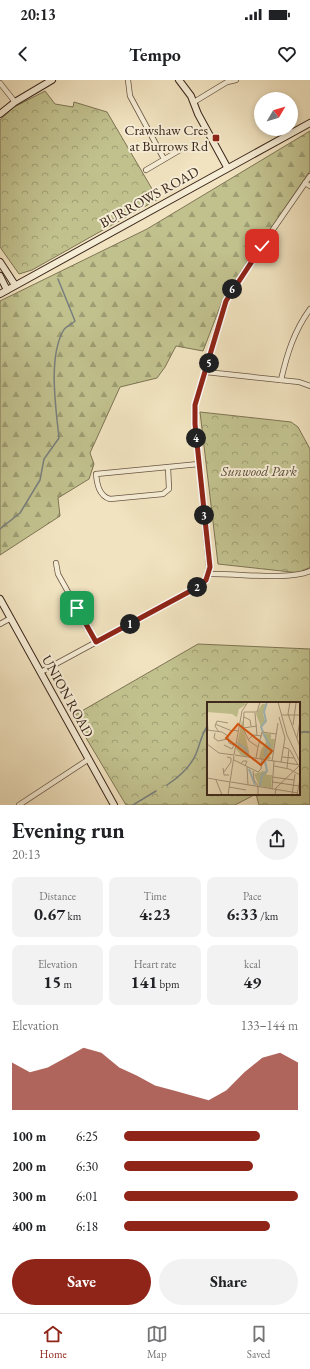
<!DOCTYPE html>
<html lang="en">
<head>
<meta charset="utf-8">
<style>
  :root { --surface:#fff; --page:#f2f2f2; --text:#202124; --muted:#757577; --line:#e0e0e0; --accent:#8f2418 }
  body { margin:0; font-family:"EB Garamond",serif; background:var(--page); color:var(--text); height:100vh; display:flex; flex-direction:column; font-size:15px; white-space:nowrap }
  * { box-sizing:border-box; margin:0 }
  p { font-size:13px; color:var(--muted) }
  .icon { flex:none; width:22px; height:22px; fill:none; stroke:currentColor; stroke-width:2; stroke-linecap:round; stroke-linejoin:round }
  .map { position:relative; height:725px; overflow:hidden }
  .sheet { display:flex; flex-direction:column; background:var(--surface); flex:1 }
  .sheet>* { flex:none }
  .needle { width:26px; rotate:52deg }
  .fabs { position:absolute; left:254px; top:12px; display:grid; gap:8px }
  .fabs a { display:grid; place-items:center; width:44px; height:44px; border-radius:50%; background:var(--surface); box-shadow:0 2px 6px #0003; font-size:20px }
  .pin { position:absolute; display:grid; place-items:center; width:34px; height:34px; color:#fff; margin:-17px; border-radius:8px; box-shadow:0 2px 6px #0006 }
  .km { position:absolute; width:20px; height:20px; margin:-10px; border-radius:50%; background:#222; color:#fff; font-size:11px; line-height:20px; text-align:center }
  .round { display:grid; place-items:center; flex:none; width:42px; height:42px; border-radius:21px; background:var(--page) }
  .headline { display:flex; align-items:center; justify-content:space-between; height:68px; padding:0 12px }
  h1 { font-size:22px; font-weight:700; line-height:30px }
  .stats { display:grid; grid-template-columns:repeat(3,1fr); gap:6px; height:68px; padding:4px 12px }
  .stats div { display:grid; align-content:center; border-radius:8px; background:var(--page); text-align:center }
  .stats b { font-size:17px; font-weight:700 }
  .stats small { font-size:11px; font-weight:400 }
  .stats p { font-size:11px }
  .chart { height:112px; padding:8px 12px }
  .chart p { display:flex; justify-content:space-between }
  .chart svg { width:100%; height:72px; margin-top:4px; fill:var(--accent); opacity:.7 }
  .button { display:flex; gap:8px; margin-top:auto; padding:8px 12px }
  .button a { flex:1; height:46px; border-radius:24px; background:var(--accent); color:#fff; font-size:16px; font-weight:700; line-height:46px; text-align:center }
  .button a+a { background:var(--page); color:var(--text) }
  ul { padding:0 12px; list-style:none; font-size:13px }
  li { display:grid; grid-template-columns:64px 48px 1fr; align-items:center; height:30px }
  li i { height:10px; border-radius:5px; background:var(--accent) }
  .status { display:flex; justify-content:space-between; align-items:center; height:28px; padding:0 20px; background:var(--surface); direction:ltr }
  .status svg { height:11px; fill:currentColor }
  header { display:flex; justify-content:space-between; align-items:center; height:52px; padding:0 12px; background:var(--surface); font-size:18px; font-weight:700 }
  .tab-bar { display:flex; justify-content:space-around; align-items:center; height:56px; border-top:1px solid var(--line); background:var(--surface); font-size:11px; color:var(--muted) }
  .tab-bar a { display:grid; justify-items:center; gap:2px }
  .tab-bar .current { color:var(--accent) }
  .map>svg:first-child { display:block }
</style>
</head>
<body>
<div class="status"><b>20:13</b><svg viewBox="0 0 49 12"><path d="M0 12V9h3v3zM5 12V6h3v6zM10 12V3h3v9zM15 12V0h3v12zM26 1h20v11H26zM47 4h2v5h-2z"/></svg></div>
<header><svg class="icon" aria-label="back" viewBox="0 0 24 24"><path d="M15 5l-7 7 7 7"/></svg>Tempo<svg class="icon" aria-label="heart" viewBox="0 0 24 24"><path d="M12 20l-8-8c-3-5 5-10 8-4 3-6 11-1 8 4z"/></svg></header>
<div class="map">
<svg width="310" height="725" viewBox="0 0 310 725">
  <defs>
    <pattern id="forest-firs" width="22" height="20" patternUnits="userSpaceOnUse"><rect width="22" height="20" fill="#c1c18e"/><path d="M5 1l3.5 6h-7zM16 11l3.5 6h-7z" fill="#9e9d73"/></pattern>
    <pattern id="park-crowns" width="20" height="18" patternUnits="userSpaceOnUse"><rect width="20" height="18" fill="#c1c18e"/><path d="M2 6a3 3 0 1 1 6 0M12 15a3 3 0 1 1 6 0" fill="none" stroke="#9e9d73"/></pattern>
  </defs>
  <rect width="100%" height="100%" fill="#f1e3c0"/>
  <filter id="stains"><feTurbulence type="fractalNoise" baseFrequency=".005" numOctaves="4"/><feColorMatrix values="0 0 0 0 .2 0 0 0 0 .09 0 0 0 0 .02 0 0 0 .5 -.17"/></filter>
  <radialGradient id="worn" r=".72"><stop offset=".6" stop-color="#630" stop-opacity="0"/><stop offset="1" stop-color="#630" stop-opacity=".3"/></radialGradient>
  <!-- forest -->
  <polygon fill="url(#forest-firs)" stroke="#7e7454" points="310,51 310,91 223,219 203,271 176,266 165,287 157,298 120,307 90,373 94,384 89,399 58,418 60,436 0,475 0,221 147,149"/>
  <!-- park -->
  <g fill="url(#park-crowns)" stroke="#7e7454">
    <polygon points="45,11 55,24 73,27 74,22 107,32 158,119 32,190 19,194 0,167 0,40 14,27"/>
    <polygon points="200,332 291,342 298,347 310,369 310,487 300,493 218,484"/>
    <polygon points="198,564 310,569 310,725 259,725 256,714 299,714 299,623 208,623 208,714 256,714 235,725 126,725 73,636"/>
  </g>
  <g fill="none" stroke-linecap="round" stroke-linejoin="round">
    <!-- stream -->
    <g stroke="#787f7d" stroke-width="1.5">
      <path d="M0,449L20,433L40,400L44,379L59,358C56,328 48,279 63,251C65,247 72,244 75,241L58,199"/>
      <polyline points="299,652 310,652"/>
      <path d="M167,705C179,697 190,688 196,674C201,662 200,657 208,645"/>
      <polyline points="133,725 156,711"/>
    </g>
    <!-- street casing -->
    <g stroke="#685544" stroke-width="6">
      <g id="street">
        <polyline points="128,0 130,16 164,79"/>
        <polyline points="0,3 15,22"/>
        <polyline points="194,22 227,2 236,0"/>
        <polyline points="146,90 180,70"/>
        <polyline points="305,103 310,106"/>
        <polyline points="206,292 299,302 310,306"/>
        <path d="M281,300C287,274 294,251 310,229"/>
        <path d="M168,387L169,409L163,414L110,419C99,416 97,404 96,394L199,384"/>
        <polyline points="56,483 58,494 96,562"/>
        <path d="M209,494C236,493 288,501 310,491"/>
        <polyline points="0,544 11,538"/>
        <polyline points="41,592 196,508 206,500 209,487 195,344 195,325 225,221 243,193 310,96"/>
        <polyline points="19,725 89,679"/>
      </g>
    </g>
    <!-- secondary casing -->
    <g stroke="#3a261b" stroke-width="8">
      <g id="secondary">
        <polyline points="179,0 191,16 198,34 227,87"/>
        <polyline points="0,34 15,22 52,0"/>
        <polyline points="0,182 15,205"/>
        <polyline points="0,196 7,210"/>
        <polyline points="0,214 310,43"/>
        <polyline points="0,519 114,725"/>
      </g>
    </g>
    <!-- street -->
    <use href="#street" stroke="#f6edd6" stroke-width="4.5"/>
    <!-- secondary -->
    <use href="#secondary" stroke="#f6edd6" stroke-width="6"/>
  </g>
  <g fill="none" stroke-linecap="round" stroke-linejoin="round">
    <!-- route casing -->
    <g stroke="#fff" stroke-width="8">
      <polyline id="route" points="77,528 96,562 196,508 206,500 210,487 195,344 195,325 226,221 262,166"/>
    </g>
    <!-- route -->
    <use href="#route" stroke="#8f2418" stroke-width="5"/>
  </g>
  <!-- markers -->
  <rect fill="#8f2418" stroke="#f6edd6" stroke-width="1.5" x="212" y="54" width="8" height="8" rx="2"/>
  <g text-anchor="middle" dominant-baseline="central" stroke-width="4" stroke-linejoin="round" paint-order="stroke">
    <!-- poi labels -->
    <g font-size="14" fill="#3a261b" stroke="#f6edd6" text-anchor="end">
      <text x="208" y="50">Crawshaw Cres<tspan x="208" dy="16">at Burrows Rd</tspan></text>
    </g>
    <!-- street labels -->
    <g font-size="14" fill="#3a261b" stroke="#f6edd6">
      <text transform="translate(149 117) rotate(-29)">BURROWS ROAD</text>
      <text transform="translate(68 616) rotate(61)">UNION ROAD</text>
    </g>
    <!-- park labels -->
    <g font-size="14" font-style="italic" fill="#5c4d38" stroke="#f6edd6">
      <text x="259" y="391">Sunwood Park</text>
    </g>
  </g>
  <!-- overview -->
  <g transform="translate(207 622)">
    <rect width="93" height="93" fill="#f1e3c0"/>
    <path d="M56,73H65L64,86L53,84Z" fill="#c1c18e"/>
    <path d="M35,18L42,50V55L34,53L29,47Z" fill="#c1c18e"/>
    <path d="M0,0H33L40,2L32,7L30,15L25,12L0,10ZM55,2H59L56,12L58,19L54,25L49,12ZM56,31L64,32V37H68L65,52L62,53L64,57H52L54,48L59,40ZM56,69L60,70L57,84H52L47,72Z" fill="#c1c18e"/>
    <path fill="none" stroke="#a2bbbe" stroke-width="2" d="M56,30L54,25L59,19L57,10L60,0M56,31L63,44L58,49L59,55M31,41L39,47L41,54M42,67L48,83M53,84L55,73L60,69L58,59"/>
    <path fill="none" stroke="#a8977e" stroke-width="1" d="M71,0L80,33L93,60M83,0L81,12L93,45M37,10L36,26L42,39L51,45L49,56M37,10H50L53,0M48,11L50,33M75,13H93M37,15L43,18L44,24M72,15L78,36M0,16L1,28M8,22L25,29M86,23L89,1M36,26L50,24M0,28L15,30L21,34M12,30L8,24L10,19L21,21M8,31L7,36L11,39L21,37M90,36L93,18M41,38L46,33L55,34M0,42L12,51L27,53M17,43L25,47L27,43M29,44L22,41L21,35L25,28L31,29M51,45L55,30L69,32M76,45L82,47L80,66M83,48L91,63M27,53L35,9L41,0M28,53L93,63M75,55L87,56M27,58L51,70L54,67L55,57M65,59L71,21M74,60L78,36M34,62L36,59H40L38,64M67,64L82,67L93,73M40,65L41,83M16,66L17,73H22M46,69L47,78L51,84V93M17,70L24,60V56L20,55M65,75L87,78M0,76L23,80M9,78L15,93M23,80L27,54M24,80L91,91M66,80L92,84M22,85L39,88M65,87L67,59M21,93L23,80M68,93L69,86L93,63M85,93L88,72M90,93L93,77"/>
    <path fill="#df560d" fill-opacity="0.15" stroke="#df560d" stroke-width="2" d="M31,22L65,49L54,63L19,36Z"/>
    <rect width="93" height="93" fill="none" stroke="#3a261b" stroke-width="2"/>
  </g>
  <rect width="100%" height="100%" filter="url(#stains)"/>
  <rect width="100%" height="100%" fill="url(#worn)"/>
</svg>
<div class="fabs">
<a><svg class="needle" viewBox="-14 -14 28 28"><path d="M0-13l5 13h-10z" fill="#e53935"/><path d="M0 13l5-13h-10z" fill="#757577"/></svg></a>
</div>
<div class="pin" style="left:77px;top:528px;background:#1e9e55"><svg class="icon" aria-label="arrive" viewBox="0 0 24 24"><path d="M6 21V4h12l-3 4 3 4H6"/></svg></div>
<div class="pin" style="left:262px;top:166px;background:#d93025"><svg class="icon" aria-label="check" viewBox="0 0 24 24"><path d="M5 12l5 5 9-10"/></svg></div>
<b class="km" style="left:130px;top:544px">1</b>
<b class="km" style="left:197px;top:507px">2</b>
<b class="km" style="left:204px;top:435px">3</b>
<b class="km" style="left:196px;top:358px">4</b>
<b class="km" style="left:209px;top:283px">5</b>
<b class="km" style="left:232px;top:209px">6</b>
</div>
<section class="sheet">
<div class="headline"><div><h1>Evening run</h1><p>20:13</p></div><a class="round"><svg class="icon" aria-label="share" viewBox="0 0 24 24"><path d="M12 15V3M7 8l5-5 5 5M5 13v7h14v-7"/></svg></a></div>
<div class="stats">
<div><p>Distance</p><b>0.67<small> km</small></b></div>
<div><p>Time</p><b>4:23</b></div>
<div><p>Pace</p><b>6:33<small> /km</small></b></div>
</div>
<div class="stats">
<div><p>Elevation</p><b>15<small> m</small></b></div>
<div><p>Heart rate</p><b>141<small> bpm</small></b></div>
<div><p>kcal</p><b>49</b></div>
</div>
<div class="chart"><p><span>Elevation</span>133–144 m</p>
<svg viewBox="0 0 160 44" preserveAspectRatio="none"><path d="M0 44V15L10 21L20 18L30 12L40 6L50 9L60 18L70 23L80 29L90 32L100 35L110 38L120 32L130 21L140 12L150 9L160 15V44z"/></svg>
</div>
<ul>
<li><b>100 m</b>6:25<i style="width:78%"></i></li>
<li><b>200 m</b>6:30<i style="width:74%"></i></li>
<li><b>300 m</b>6:01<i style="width:100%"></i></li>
<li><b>400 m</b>6:18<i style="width:84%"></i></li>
</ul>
<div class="button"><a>Save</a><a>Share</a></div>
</section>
<nav class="tab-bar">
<a class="current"><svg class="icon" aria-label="home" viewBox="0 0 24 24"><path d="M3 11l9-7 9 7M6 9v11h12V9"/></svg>Home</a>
<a><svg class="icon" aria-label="map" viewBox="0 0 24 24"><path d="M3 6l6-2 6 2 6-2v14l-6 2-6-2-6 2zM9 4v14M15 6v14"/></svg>Map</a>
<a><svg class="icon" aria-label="saved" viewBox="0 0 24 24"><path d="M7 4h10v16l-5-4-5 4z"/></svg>Saved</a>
</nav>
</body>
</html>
